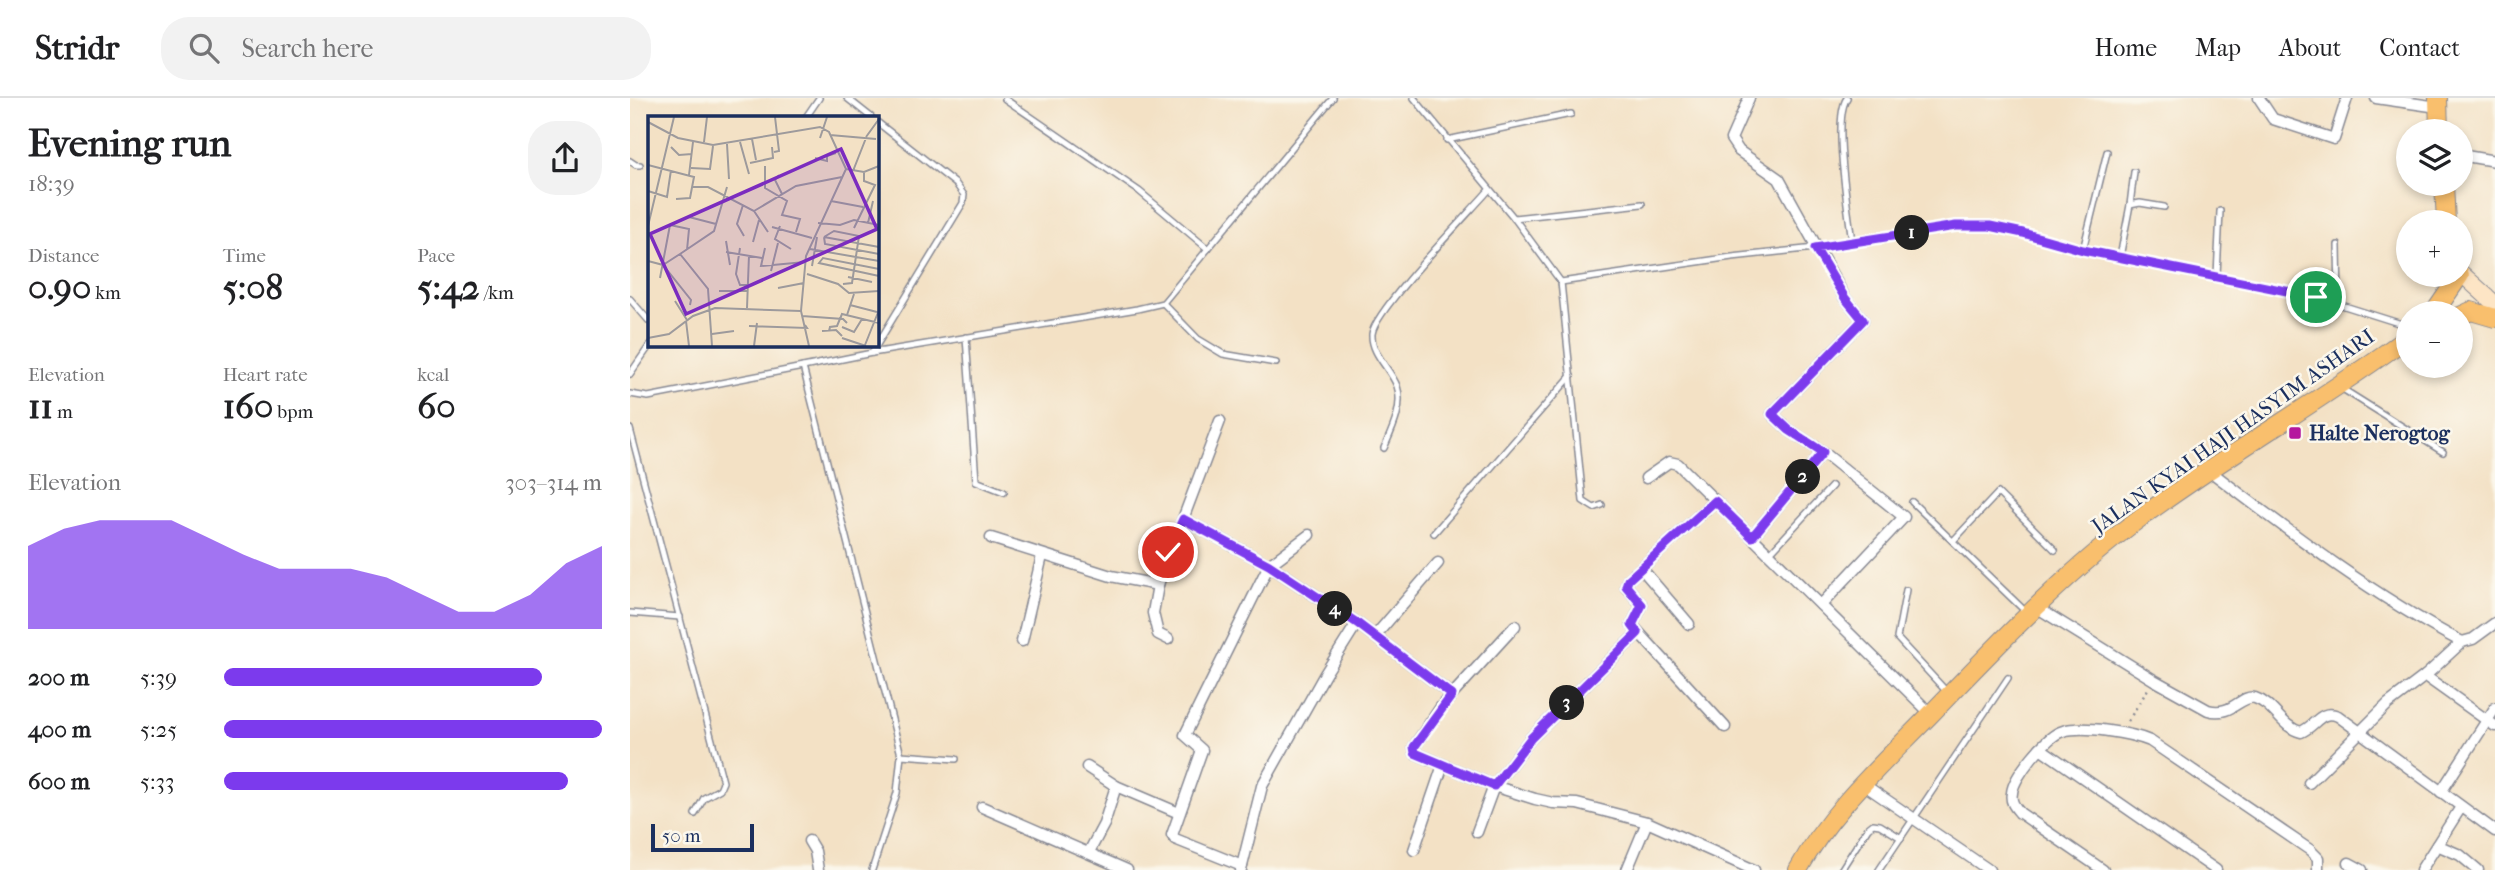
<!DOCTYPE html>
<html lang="en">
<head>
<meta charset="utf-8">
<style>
  :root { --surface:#fff; --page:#f2f2f2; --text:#202124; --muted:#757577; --line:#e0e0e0; --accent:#7c3aed }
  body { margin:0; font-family:"IM FELL French Canon",serif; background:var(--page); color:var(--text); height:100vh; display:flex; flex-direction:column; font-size:26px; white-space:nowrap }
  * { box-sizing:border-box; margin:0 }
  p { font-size:23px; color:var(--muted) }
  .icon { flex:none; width:38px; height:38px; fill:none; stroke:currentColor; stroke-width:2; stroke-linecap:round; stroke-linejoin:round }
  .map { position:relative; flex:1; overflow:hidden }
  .details { display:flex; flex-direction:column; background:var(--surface); width:630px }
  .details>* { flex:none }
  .tools { position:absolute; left:1766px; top:21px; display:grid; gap:14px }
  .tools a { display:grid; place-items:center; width:77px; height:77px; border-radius:50%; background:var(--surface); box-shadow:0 4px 10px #0003; font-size:35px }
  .scale { position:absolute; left:21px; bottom:18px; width:103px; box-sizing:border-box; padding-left:7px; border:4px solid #1b2f5e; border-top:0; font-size:19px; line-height:24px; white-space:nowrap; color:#1b2f5e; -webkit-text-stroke:5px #fbf7ec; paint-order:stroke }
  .pin { position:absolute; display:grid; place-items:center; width:60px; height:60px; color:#fff; margin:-30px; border:4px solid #fff; border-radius:50%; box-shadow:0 2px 7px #0007 }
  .km { position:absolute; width:35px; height:35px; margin:-18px; border-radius:50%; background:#222; color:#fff; font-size:19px; line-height:35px; text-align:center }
  .round { display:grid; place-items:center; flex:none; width:74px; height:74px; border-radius:28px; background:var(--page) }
  .summary { display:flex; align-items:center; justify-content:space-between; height:119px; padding:0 28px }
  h1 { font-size:38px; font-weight:700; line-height:52px }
  .metrics { display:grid; grid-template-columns:repeat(3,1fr); gap:10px; height:119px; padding:7px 28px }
  .metrics div { display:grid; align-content:center }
  .metrics b { font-size:35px; font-weight:700 }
  .metrics small { font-size:19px; font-weight:400 }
  .metrics p { font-size:19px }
  .chart { height:196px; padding:14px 28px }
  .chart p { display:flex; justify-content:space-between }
  .chart svg { width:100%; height:126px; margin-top:7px; fill:var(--accent); opacity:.7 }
  ul { padding:0 28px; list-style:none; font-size:23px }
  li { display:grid; grid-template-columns:112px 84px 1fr; align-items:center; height:52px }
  li i { height:18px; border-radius:9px; background:var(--accent) }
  header { display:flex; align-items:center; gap:42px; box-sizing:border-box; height:98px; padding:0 35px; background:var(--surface); border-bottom:2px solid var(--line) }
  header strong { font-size:33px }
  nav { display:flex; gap:38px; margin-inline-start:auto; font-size:24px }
  .search { width:490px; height:63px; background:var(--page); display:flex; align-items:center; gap:18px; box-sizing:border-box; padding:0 24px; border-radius:28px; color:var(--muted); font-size:26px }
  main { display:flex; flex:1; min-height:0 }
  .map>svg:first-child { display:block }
</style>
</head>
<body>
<header>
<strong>Stridr</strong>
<div class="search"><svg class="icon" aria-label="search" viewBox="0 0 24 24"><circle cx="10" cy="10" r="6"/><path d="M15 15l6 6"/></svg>Search here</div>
<nav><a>Home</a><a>Map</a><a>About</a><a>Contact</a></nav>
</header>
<main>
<section class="details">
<div class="summary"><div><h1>Evening run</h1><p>18:39</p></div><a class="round"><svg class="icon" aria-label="share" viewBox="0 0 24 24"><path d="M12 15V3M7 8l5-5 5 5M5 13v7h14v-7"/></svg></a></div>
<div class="metrics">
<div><p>Distance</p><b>0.90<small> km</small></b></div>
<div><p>Time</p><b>5:08</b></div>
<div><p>Pace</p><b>5:42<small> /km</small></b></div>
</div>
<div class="metrics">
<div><p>Elevation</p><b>11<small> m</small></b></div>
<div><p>Heart rate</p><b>160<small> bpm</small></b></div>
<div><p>kcal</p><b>60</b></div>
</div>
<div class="chart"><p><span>Elevation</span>303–314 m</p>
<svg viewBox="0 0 160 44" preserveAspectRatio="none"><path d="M0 44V15L10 9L20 6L30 6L40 6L50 12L60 18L70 23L80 23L90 23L100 26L110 32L120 38L130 38L140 32L150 21L160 15V44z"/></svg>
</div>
<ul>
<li><b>200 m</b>5:39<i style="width:84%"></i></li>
<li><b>400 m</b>5:25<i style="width:100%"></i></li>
<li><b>600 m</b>5:33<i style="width:91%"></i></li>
</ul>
</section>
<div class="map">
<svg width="1865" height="772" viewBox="0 0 1865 772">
  <rect width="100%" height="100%" fill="#fbf7ec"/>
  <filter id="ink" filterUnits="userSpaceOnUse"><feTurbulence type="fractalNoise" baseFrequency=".0143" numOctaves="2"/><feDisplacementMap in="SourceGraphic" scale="14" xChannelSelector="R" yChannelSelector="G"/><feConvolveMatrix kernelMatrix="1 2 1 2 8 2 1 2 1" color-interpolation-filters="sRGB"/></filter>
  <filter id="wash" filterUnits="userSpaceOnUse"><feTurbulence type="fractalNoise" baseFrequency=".00686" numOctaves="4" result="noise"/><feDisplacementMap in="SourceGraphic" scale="28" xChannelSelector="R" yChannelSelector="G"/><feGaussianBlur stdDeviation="1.57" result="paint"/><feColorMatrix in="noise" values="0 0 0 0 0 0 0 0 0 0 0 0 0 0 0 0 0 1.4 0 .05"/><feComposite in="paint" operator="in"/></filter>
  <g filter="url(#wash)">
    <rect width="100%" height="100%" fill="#f3e1c5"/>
  </g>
  <g filter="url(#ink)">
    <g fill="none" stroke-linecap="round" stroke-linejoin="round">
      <!-- service casing -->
      <g stroke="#878892" stroke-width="8">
        <g id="service">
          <polyline points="217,0 241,19"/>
          <polyline points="784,0 884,120 931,184 953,403 964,410 972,407"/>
          <path d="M1217,0C1202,20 1219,116 1222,144"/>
          <polyline points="375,1 509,93 578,151"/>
          <polyline points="176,19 189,0"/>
          <polyline points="817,42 941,16"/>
          <polyline points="0,63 6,67 10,67"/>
          <polyline points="1500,107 1510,105 1534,109"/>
          <polyline points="884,120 1012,106"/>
          <polyline points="1708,147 1709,205"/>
          <polyline points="1453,152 1477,54"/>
          <polyline points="1490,159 1500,107 1504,74"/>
          <polyline points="1587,178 1590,113"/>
          <polyline points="931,184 1102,159 1185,150 1326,128 1360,128 1393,135 1453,152 1686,199 1778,228"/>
          <polyline points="0,201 19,223"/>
          <polyline points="533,205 568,241 593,256 646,265"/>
          <polyline points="336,239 346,383 374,394"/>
          <polyline points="242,255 333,105 334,97 326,86 247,24"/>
          <polyline points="173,269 242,255 507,211 533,205 703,0"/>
          <polyline points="0,276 20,247"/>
          <polyline points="1711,290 1813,354"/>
          <polyline points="0,296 18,299 173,269 271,657 267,695 242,772"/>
          <polyline points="0,331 93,684 90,691 74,700 65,716"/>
          <path d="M754,350C762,332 774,308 767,288C760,270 741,256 742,236C744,213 839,115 859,92"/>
          <polyline points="1282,404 1396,514"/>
          <polyline points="804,435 941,278"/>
          <polyline points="1323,443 1368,395 1425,452"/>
          <polyline points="1139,456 1202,388"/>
          <polyline points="1276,492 1267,540 1317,594"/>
          <polyline points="0,515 50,519"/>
          <polyline points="271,657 326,661"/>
          <polyline points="1211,772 1238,730 1243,726 1250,727 1271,740"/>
          <polyline points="1249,772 1378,580"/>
        </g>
      </g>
      <!-- minor casing -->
      <g stroke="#878892" stroke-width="13">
        <g id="minor">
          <polyline points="1119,0 1101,41 1109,53 1149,81 1215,200 1233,222 1142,316 1159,332 1193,354 1274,419 1191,507"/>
          <polyline points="1629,0 1643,21 1704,41 1717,0"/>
          <polyline points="1746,0 1808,9"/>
          <polyline points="1830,57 1865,63"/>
          <path d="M1580,373C1660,434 1742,497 1832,544"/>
          <polyline points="1016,380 1039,364 1048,366 1301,616"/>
          <polyline points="1085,403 998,482 996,488 1012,507 1002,527 1095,629"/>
          <polyline points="553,421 639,467 727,525 822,597"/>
          <polyline points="1122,439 1193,354"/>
          <polyline points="361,440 481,478 528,487"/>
          <polyline points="1012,471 1059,526"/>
          <path d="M1406,509L1524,582L1578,612C1602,619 1611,596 1625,600C1644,606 1651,629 1671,634C1686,628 1690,611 1708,618L1865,733"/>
          <polyline points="885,528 811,609 784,649 785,655 864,688 905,701 923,705 947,706 1017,724 1124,772"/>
          <polyline points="745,538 808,465"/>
          <polyline points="538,541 528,536 523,515 528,487 539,454 553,421 590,323"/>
          <polyline points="392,543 412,458"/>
          <polyline points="1795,578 1865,628"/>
          <polyline points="1410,650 1586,772"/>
          <polyline points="457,669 486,688 549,715"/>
          <polyline points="1679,685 1758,606 1795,578 1832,544 1843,541 1865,525"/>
          <polyline points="1233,686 1359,772"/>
          <polyline points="1811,694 1865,610"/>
          <polyline points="352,709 497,772"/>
          <polyline points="847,734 864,688 901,640 1008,535"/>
          <polyline points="179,743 185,753 188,772"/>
          <polyline points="1807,747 1830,757 1848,772"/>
          <polyline points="784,752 813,667"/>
          <polyline points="459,754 474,726 486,688"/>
          <polyline points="1719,765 1732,772"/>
          <polyline points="612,768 545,741 542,737 572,652 555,637 639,467 679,437"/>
          <polyline points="611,772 632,688 695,576 727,525"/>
          <polyline points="997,772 1017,724"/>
          <path d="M1473,772L1390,715C1385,709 1380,704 1382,695C1383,679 1417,637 1433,633C1453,627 1501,635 1520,643L1680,752L1688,760V772"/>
          <polyline points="1791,772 1831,709"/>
        </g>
      </g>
      <!-- secondary casing -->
      <g stroke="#878892" stroke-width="18">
        <polyline id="secondary" points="1831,175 1865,206"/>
      </g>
      <!-- primary casing -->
      <g stroke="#878892" stroke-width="20">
        <g id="primary">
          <polyline points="1808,0 1809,33"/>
          <polyline points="1814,86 1816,124"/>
          <polyline points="1804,215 1830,177"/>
          <polyline points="1830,218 1841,213 1865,220"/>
          <path d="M1168,772C1199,715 1249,669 1294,623C1363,552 1430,479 1510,420C1597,356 1691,303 1778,239"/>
        </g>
      </g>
      <!-- path -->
      <polyline stroke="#878892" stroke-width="2.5" stroke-dasharray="2 5" stroke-linecap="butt" points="1498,623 1518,591"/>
      <!-- service -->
      <use href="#service" stroke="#fff" stroke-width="5"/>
      <!-- minor -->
      <use href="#minor" stroke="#fff" stroke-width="10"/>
      <!-- secondary -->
      <use href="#secondary" stroke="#fde5c5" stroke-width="16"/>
      <!-- primary -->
      <use href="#primary" stroke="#f9bf6d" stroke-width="18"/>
    </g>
  </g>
  <g fill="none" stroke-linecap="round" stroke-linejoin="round" filter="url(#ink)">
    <!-- route casing -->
    <g stroke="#fff" stroke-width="14">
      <polyline id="route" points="538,454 553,421 639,467 727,525 822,597 784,649 785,655 864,688 901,640 1008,535 1002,527 1012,507 996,488 998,482 1085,403 1122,439 1193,354 1159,332 1142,316 1233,222 1215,200 1185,150 1326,128 1360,128 1393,135 1453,152 1686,199"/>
    </g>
    <!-- route -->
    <use href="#route" stroke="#7c3aed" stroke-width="9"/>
  </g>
  <!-- markers -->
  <rect fill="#b5179e" stroke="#fbf7ec" stroke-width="2.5" x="1658" y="328" width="14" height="14" rx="3.5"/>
  <g text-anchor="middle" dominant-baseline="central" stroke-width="5" stroke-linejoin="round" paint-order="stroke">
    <!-- street labels -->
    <g font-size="21" fill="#1b2f5e" stroke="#fbf7ec">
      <text transform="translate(1603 333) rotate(-35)">JALAN KYAI HAJI HASYIM ASHARI</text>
    </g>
    <!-- poi labels -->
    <g font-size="21" font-weight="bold" fill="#1b2f5e" stroke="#fbf7ec" text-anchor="start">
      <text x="1679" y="335">Halte Nerogtog</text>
    </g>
  </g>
  <!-- overview -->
  <g transform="translate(18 18)">
    <rect width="231" height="231" fill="#f3e1c5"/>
    <path fill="none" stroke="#9d9a9c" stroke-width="2" d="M0,6L30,22L65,29L172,11L181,16L198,53M182,19L228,23M218,21L231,3M172,22L179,1M104,23L108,44M56,26L59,1M92,26L101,58M79,28L81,63M23,31L31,39L44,38M126,36L131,35L127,1M167,42L179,45V40L188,37M102,47L125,42L124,31M0,49L46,61L42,82L28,83M117,50V72L139,85L134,99L152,103L148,116M43,52L62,53L65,30M198,53L216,56L231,50M205,55L218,22M41,59L45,26M131,59L127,64L134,78M44,71H60L106,95L120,116M0,75L19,81L23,54M183,85L215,91M95,89L89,108L96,120M106,95L148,70L194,61M41,101L68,108M170,107L192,109L206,104L231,109M220,107L225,85M0,110L26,1M132,110L127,123L143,133M124,111L164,122M206,112L227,69L216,65V56M176,121L186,115L211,120L204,167L195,168M176,121L177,128L231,138M176,121L231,131M78,125L82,149M105,126L111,104M92,132L88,158L92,169H100M117,132L113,150L157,146M162,133L231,145M78,136L114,142M32,138L66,115L79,71M0,145L15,149L43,184L42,189M15,149L32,138L60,173L64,230M164,150L169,121M231,153L175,142L171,147L231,160M123,155L130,127M159,158L190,168L201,177L231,175M200,161L224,166M12,162L22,109L41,113L39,134M130,172L156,167M71,175H100M27,185L39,204M202,189L229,196M99,192L101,139M199,199L206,178M154,200L195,203L199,207M38,205L41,230M101,210L159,212L157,209M194,211L206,216L214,203M174,215L188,214L194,220M181,215L182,211L189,210L194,198L231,207M64,218L86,215M0,222L21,218L45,200L67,192L153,195M194,222L218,230M217,229L231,194M106,230L109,207M161,230L153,195L158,140L198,53"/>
    <path fill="#7b2cbf" fill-opacity="0.15" stroke="#7b2cbf" stroke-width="3.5" d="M193,33L229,113L38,198L2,118Z"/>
    <rect width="231" height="231" fill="none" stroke="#1b2f5e" stroke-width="3.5"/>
  </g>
</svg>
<div class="tools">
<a><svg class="icon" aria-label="layers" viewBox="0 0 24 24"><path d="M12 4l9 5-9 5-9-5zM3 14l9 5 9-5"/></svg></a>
<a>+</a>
<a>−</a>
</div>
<div class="scale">50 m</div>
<div class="pin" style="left:1686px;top:199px;background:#1e9e55"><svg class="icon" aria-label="arrive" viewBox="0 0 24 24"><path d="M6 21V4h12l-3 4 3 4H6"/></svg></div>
<div class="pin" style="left:538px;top:454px;background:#d93025"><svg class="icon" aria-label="check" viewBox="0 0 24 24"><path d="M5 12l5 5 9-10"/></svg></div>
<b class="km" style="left:1282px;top:135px">1</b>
<b class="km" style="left:1173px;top:379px">2</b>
<b class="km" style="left:937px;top:605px">3</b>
<b class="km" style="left:705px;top:511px">4</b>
</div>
</main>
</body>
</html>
